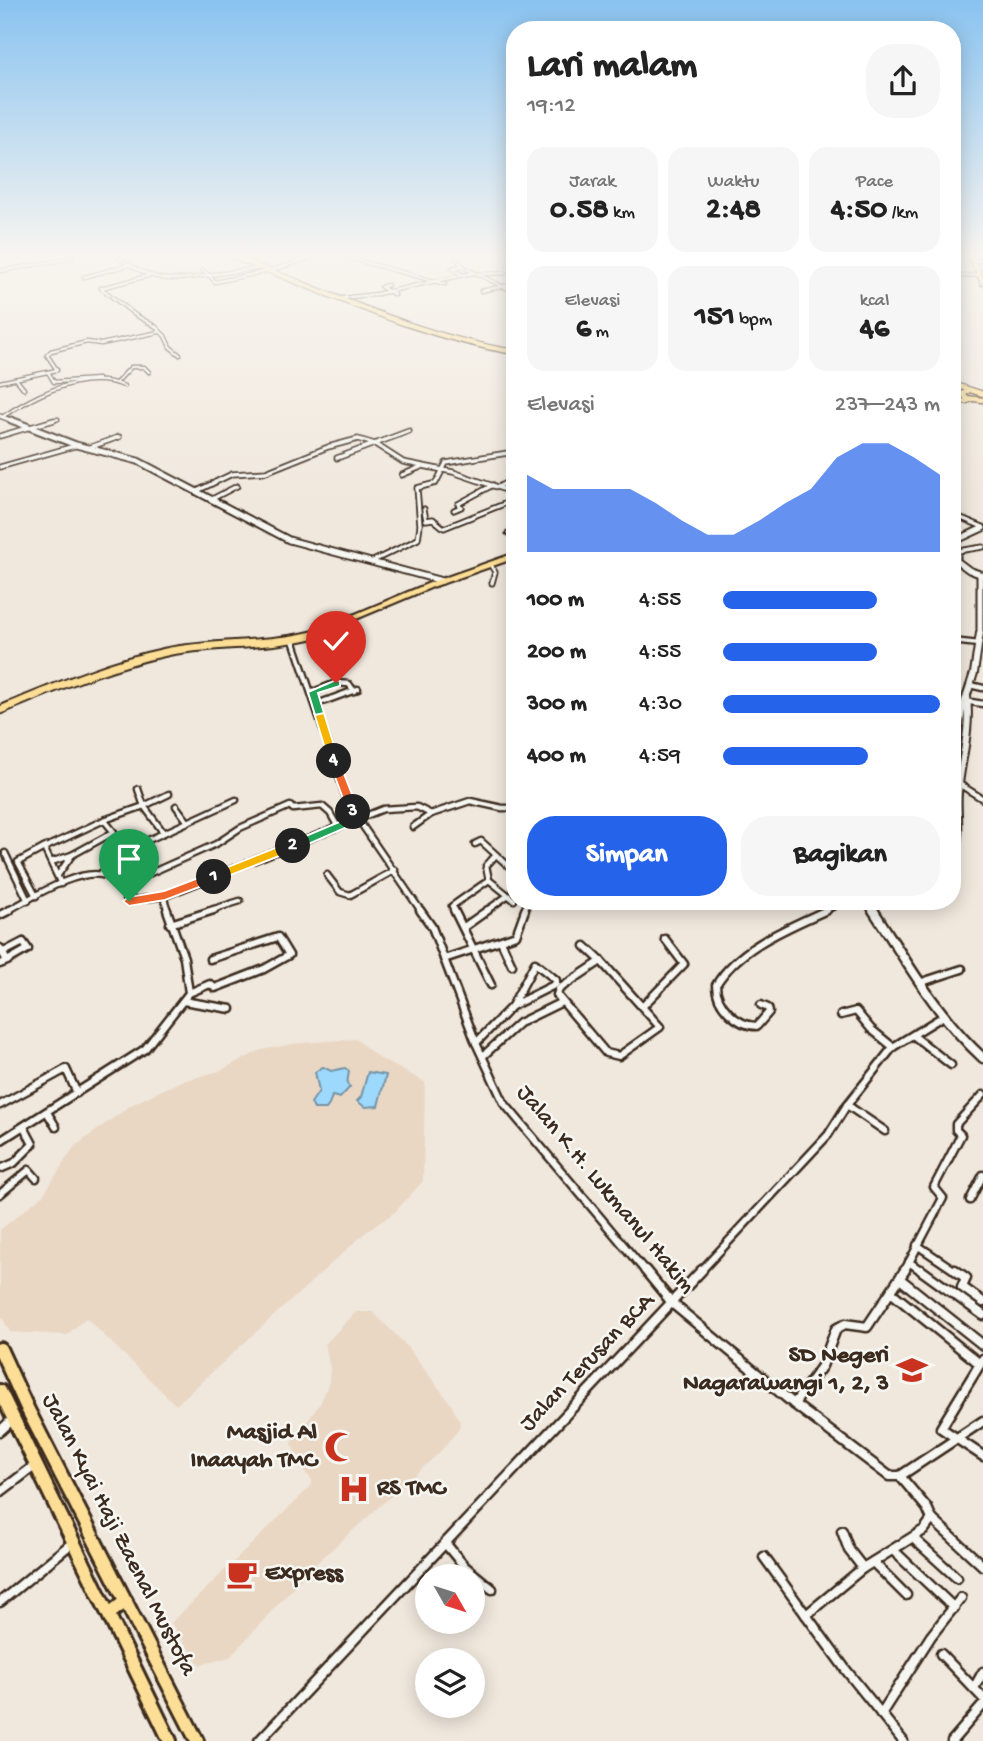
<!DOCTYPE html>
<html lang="id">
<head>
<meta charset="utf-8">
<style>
  :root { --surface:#fff; --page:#f6f6f6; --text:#222; --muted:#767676; --accent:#2563eb }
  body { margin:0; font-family:"Gochi Hand",sans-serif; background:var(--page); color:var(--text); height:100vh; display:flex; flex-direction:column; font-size:26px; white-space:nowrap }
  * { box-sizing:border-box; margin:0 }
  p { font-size:23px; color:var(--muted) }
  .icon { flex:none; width:38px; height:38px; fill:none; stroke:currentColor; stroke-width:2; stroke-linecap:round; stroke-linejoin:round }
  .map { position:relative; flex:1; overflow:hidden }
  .details { position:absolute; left:506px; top:21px; width:455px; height:889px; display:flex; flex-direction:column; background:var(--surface); border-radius:28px; box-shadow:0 4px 18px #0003 }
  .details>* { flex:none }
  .needle { width:46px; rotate:129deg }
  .tools { position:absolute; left:415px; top:1564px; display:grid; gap:14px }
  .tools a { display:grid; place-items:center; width:70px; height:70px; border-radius:50%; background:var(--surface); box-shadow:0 4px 18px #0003; font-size:35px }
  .pin { position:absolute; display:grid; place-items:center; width:60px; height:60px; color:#fff; margin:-72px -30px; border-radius:50% 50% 50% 0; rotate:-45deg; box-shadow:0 0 7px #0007 }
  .pin .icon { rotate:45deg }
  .km { position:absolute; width:35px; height:35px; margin:-18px; border-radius:50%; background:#222; color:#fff; font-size:19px; line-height:35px; text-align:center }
  .round { display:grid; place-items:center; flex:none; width:74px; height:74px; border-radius:28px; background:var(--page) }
  .overview { display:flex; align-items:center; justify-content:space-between; height:119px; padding:0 21px }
  h1 { font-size:38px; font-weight:800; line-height:52px }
  .stats { display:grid; grid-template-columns:repeat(3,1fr); gap:10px; height:119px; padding:7px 21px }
  .stats div { display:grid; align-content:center; border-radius:18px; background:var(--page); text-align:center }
  .stats b { font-size:30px; font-weight:800 }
  .stats small { font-size:19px; font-weight:400 }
  .stats p { font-size:19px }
  .chart { height:196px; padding:14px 21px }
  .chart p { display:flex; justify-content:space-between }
  .chart svg { width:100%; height:126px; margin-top:7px; fill:var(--accent); opacity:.7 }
  .cta { display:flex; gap:14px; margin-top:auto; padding:14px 21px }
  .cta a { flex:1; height:80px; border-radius:28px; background:var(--accent); color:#fff; font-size:28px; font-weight:800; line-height:80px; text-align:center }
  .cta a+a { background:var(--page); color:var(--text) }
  ul { padding:0 21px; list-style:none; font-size:23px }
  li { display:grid; grid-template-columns:112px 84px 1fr; align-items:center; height:52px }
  li i { height:18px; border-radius:9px; background:var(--accent) }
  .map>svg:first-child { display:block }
</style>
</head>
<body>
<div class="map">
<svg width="983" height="1741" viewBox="0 0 983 1741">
  <rect width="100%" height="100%" fill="#f0e8dd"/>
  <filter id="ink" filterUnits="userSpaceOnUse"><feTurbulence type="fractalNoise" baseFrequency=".0143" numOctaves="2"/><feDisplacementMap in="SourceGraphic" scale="14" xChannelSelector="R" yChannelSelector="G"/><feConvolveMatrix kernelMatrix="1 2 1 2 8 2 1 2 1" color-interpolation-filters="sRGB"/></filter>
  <g filter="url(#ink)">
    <!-- built -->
    <g fill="#e9d7c4">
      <polygon points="356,1039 377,1057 425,1082 423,1181 395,1212 365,1233 176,1405 86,1318 67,1335 10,1332 0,1314 0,1230 43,1195 74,1147 131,1105 179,1082 219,1071 261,1050 299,1043"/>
      <polygon points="356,1312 373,1312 405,1344 451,1404 460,1422 459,1429 439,1453 310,1569 230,1657 200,1665 171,1623 310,1487 312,1480 298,1465 292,1443 321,1402 329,1382 330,1368 325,1344"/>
    </g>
    <!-- water -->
    <g fill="#9cd9fd" stroke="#7593a4" stroke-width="2">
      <polygon points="323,1067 331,1071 345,1068 349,1071 347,1084 350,1087 340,1098 332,1096 329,1105 326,1109 314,1109 311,1103 319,1091 315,1072"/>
      <polygon points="368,1072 386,1075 378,1106 365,1107 357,1101 361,1097"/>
    </g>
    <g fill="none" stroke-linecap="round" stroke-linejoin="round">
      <!-- street-far4 casing -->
      <g stroke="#3b2a1e" stroke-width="5">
        <g id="street-far4">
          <path d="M118,258C154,281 167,283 209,275L215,282L269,271"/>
          <polyline points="349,258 445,284"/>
          <polyline points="455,258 465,268 514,292"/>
          <polyline points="973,260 983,261"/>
          <polyline points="461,266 452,268 461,274"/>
          <polyline points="202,270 209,275 261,268"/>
          <polyline points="272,270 310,258"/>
          <polyline points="0,271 73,258"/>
          <polyline points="479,274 514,273"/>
          <polyline points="84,277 129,265"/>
          <polyline points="952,277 978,275"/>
          <polyline points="388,285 381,287 395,295"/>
          <polyline points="101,288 135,315 155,326 165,336 170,347 180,355"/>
          <polyline points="101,288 148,276"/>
          <polyline points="481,291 514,284"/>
          <polyline points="343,298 377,294 473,273"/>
          <polyline points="48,372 54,382 98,379"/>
          <polyline points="16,379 24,389"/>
          <polyline points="0,382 57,370 47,355 51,351 87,342 101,344 159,332"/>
          <polyline points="117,382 131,367 144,367 149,372"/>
          <path d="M2,417C35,395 84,370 124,386"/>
          <polyline points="48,422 58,419"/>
        </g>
      </g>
      <!-- street-far3 casing -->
      <g stroke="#3b2a1e" stroke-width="7">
        <g id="street-far3">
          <polyline points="0,436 54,420"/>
          <polyline points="88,448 119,437"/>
          <polyline points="337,458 409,431"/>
          <polyline points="0,467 78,445"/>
          <polyline points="402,475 421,467"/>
          <polyline points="498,487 511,480"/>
          <polyline points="195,492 232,474 266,472 328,447 358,439 375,444 403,462 453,472 514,493"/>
          <polyline points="210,500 237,486"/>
          <polyline points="424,509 426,520 433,519 444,528 514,500"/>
          <polyline points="454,510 461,507 458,504 493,485"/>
          <polyline points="952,514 983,527"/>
          <polyline points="508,533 514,537"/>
          <polyline points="958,551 983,547"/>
          <polyline points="371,562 418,539 420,525 417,488 436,483 446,463 514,452"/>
          <polyline points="490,564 495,572 492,583"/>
        </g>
      </g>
      <!-- street-far2 casing -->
      <g stroke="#3b2a1e" stroke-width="9">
        <g id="street-far2">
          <polyline points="293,640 349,806 421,911"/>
          <polyline points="952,641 979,644"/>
          <polyline points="970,685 983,688"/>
          <polyline points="313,692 336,683 349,684 354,691"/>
          <polyline points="965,701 983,704"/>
          <polyline points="317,704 358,689"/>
          <polyline points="959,784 983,799"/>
          <polyline points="138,789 144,806 169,794"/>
          <polyline points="176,806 188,822"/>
          <polyline points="104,820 144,806 163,832"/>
          <polyline points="413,827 431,814"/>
          <polyline points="475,844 481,841 514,871"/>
          <polyline points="5,853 28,901"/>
          <polyline points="51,862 72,855"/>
          <polyline points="101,873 144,842 236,800"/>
          <polyline points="58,875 72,855 114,832 104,820 44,848 61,884"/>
          <polyline points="327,875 340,892 350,895 395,870"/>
          <polyline points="489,880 486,866 496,855"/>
          <polyline points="119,887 216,844 240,828 290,806 293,809 322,806 330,813 338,827"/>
          <polyline points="36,896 18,862 44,848"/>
          <polyline points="163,896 168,911"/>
          <path d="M7,911C30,899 80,866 106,876C117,880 122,892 128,901L165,896L383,809L417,807L431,814L470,801L502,808H514"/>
          <polyline points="208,911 240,901"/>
          <polyline points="455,911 452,906 489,880 514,900"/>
          <polyline points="486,911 507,896"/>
          <polyline points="524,911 528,901"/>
          <polyline points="823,911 846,901"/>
        </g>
      </g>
      <!-- street-far1 casing -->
      <g stroke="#3b2a1e" stroke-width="11">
        <g id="street-far1">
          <polyline points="420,910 432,927 476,1043 504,1103 646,1272"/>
          <polyline points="454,910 491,985"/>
          <polyline points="0,915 10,910"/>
          <polyline points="170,924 214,910"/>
          <polyline points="464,927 488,910"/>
          <polyline points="501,941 512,965"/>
          <polyline points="585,946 601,961"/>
          <polyline points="0,948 7,961 0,964"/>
          <polyline points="2,953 23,942 28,949 7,961"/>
          <polyline points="444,959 516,935 525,910"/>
          <polygon points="601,961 660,1027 619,1056 606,1053 557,995 559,989"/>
          <polygon points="535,963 556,980 556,984 512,1006"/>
          <polyline points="922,982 962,969"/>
          <polyline points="189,993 210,984 215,988 264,969 289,955 278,937 210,959"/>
          <polyline points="183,1001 231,1009"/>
          <path d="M761,1005L768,1008L769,1012L757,1026C737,1026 716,1005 716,985C739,947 788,928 827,910"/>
          <polyline points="643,1006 684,964 665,939"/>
          <polyline points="841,1015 856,1011 871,1029 893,1047"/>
          <polyline points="914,1036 951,1065"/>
          <polyline points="476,1043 512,1006"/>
          <polyline points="483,1056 519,1023 562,1002"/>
          <polyline points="0,1105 66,1069 77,1093"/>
          <polyline points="847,1105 885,1131"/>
          <polyline points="47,1112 56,1127"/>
          <polyline points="0,1141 145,1049 189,993 184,958 167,910"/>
          <polyline points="0,1169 14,1163 33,1144 24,1127"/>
          <polyline points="0,1194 29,1170 36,1178"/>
          <polyline points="970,1200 983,1175"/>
          <polyline points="917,1245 957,1272"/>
          <polyline points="909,1262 923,1272"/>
          <polyline points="700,1272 828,1135 847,1105 893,1047 945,1015"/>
          <polyline points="904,1272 943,1198 934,1187 961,1135 956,1130 956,1124 983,1095"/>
        </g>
      </g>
      <!-- street casing -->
      <g stroke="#3b2a1e" stroke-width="13">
        <g id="street">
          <polyline points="645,1270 673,1304 794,1404 889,1476 900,1476 983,1421"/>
          <polyline points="921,1270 983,1315"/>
          <polyline points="955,1270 966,1278 962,1287 983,1302"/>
          <polyline points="900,1279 983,1345"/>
          <polyline points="892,1293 980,1364"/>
          <polyline points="983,1359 941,1428 983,1456"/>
          <polyline points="794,1404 822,1366 836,1329 845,1324 867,1327 905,1270"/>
          <polyline points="0,1431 14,1418"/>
          <polyline points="900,1476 927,1508 932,1519 983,1566"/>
          <polyline points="0,1492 37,1464"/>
          <polyline points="842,1531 849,1550 863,1568"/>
          <polyline points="913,1538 957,1578"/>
          <polyline points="445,1543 464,1566 492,1589"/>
          <polyline points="893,1550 954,1608"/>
          <polyline points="764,1557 846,1670 903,1741"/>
          <polyline points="873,1562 906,1595"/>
          <polyline points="0,1602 72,1543"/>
          <polyline points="806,1615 863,1568 924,1530 932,1519"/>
          <polyline points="941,1654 983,1698"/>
          <polyline points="974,1688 983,1672"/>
          <polyline points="881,1714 931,1636 961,1598"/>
          <polyline points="259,1741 702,1270"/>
          <polyline points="952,1741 983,1705"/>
        </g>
      </g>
      <!-- secondary-far3 casing -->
      <g stroke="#3b2a1e" stroke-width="6">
        <polyline id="secondary-far3" points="0,416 15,422"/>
      </g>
      <!-- secondary-far2 casing -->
      <g stroke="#3b2a1e" stroke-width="9">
        <g id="secondary-far2">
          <polyline points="11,420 76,445 138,461 289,540 442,581"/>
          <polyline points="952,558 957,558 957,540 983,528"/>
          <polyline points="953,558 969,570 982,575"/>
          <polyline points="980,634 980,575"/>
        </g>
      </g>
      <!-- secondary-far1 casing -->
      <g stroke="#3b2a1e" stroke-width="10">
        <g id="secondary-far1">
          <polyline points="952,774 962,710 974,673 980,633"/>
          <path d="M952,857C963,836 956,816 958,793C961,758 971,733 967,696"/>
          <polyline points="868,901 875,911"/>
        </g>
      </g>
      <!-- secondary casing -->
      <g stroke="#3b2a1e" stroke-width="13">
        <path id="secondary" d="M873,910C907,962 937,1016 983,1058"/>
      </g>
      <!-- primary-far3 casing -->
      <g stroke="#3b2a1e" stroke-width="7">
        <g id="primary-far3">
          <path d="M236,258C328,292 416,336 514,352"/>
          <polyline points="972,258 983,283"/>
          <polyline points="952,384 983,394"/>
          <polyline points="968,391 963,394 966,398 983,400"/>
          <polyline points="952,405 970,400"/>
        </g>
      </g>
      <!-- primary-far2 casing -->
      <g stroke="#3b2a1e" stroke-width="9">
        <polyline id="primary-far2" points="314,634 431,585 514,556"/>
      </g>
      <!-- primary-far1 casing -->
      <g stroke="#3b2a1e" stroke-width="11">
        <path id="primary-far1" d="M0,710C54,688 109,664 166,652C217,642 270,647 320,633"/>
      </g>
      <!-- primary casing -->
      <g stroke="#3b2a1e" stroke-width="18">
        <g id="primary">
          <polyline points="0,1349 28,1410 197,1741"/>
          <polyline points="0,1391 170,1741"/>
          <polyline points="110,1613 126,1601"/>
        </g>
      </g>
      <!-- street-far4 -->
      <use href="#street-far4" stroke="#f6f6f2" stroke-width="2.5"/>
      <!-- street-far3 -->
      <use href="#street-far3" stroke="#f6f6f2" stroke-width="3.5"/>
      <!-- street-far2 -->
      <use href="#street-far2" stroke="#f6f6f2" stroke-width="4.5"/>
      <!-- street-far1 -->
      <use href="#street-far1" stroke="#f6f6f2" stroke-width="6"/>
      <!-- street -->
      <use href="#street" stroke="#f6f6f2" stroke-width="8"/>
      <!-- secondary-far3 -->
      <use href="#secondary-far3" stroke="#f6f6f2" stroke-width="3.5"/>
      <!-- secondary-far2 -->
      <use href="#secondary-far2" stroke="#f6f6f2" stroke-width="5"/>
      <!-- secondary-far1 -->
      <use href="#secondary-far1" stroke="#f6f6f2" stroke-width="6"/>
      <!-- secondary -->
      <use href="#secondary" stroke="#f6f6f2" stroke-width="8"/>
      <!-- primary-far3 -->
      <use href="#primary-far3" stroke="#fcde96" stroke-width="4.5"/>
      <!-- primary-far2 -->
      <use href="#primary-far2" stroke="#fcde96" stroke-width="5"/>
      <!-- primary-far1 -->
      <use href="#primary-far1" stroke="#fcde96" stroke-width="7"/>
      <!-- primary -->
      <use href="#primary" stroke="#fcde96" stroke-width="12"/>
    </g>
  </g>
  <!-- sky -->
  <linearGradient id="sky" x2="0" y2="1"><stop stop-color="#89c3f0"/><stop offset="0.51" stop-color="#f8f5f0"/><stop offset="1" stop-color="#f8f5f0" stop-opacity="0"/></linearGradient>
  <rect width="983" height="501" fill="url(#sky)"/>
  <!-- split-1 -->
  <polygon fill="#f0652b" stroke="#fff" stroke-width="2" points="214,872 220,877 218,880 165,900 129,906 123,901 129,897 164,891"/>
  <!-- split-2 -->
  <polygon fill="#f5b400" stroke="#fff" stroke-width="2" points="293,841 298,846 297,849 218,880 214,881 208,877 210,874"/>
  <!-- split-3 -->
  <polygon fill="#22a559" stroke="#fff" stroke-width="2" points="353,808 361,816 361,821 297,849 289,849 289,843 351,817 348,812"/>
  <!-- split-4 -->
  <polygon fill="#f0652b" stroke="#fff" stroke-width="2" points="334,757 339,761 359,812 357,815 353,816 348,812 329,761"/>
  <!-- split-5 -->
  <polygon fill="#f5b400" stroke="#fff" stroke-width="2" points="319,710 324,713 339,761 337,763 329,761 314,713"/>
  <!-- split-6 -->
  <polygon fill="#22a559" stroke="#fff" stroke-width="2" points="336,680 340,681 340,686 318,693 324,713 315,715 308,692"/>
  <!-- icons -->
  <defs>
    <g id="school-bare" transform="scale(2.415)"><path d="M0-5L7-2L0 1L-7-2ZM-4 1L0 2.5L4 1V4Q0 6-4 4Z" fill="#c8321e" stroke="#f6f6f2" stroke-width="2.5" paint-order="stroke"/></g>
    <g id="mosque-bare" transform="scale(2.415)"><path d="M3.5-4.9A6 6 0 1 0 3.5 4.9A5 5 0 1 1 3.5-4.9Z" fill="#c8321e" stroke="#f6f6f2" stroke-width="2.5" paint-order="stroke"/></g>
    <g id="hospital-bare" transform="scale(2.415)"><path d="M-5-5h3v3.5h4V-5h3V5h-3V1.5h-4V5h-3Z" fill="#c8321e" stroke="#f6f6f2" stroke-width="2.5" paint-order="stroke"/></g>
    <g id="cafe-bare" transform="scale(2.415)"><path d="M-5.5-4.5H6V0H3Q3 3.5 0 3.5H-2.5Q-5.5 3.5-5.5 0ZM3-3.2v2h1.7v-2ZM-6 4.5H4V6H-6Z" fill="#c8321e" stroke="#f6f6f2" stroke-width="2.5" paint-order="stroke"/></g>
  </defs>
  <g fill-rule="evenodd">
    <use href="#school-bare" x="912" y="1370"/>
    <use href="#mosque-bare" x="340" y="1447"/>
    <use href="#hospital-bare" x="354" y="1489"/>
    <use href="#cafe-bare" x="242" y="1574"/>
  </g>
  <g text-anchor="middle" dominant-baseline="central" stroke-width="5" stroke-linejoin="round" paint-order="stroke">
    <!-- near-street labels -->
    <g font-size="24" fill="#3b2a1e" stroke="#f6f6f2">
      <text transform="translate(605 1190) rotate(50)">Jalan K.H. Lukmanul Hakim</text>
      <text transform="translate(588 1363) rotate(-46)">Jalan Terusan BCA</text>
      <text transform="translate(118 1535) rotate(63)">Jalan Kyai Haji Zaenal Mustofa</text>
    </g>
    <!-- near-poi labels -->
    <g font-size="24" font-weight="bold" fill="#3b2a1e" stroke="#f6f6f2" text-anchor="end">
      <text x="889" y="1356">SD Negeri<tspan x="889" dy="28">Nagarawangi 1, 2, 3</tspan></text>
      <text x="317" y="1433">Masjid Al<tspan x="317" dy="28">Inaayah TMC</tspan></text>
      <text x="377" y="1489" text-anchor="start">RS TMC</text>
      <text x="265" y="1574" text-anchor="start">Express</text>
    </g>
  </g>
</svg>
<div class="tools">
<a><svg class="needle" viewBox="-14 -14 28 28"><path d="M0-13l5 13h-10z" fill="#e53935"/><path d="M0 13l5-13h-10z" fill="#767676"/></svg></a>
<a><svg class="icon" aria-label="layers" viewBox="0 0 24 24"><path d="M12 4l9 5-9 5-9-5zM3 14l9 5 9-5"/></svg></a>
</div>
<div class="pin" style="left:129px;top:901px;background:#1e9e55"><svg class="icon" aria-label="arrive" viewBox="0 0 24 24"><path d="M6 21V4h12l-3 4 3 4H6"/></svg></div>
<div class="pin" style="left:336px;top:683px;background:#d93025"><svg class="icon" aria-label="check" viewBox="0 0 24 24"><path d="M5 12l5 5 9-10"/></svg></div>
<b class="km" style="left:214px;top:877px">1</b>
<b class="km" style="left:293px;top:846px">2</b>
<b class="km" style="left:353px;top:812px">3</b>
<b class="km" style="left:334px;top:761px">4</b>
<section class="details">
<div class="overview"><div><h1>Lari malam</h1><p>19:12</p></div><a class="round"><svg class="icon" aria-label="share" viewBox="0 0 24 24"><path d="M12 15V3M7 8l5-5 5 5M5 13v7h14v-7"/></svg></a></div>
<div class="stats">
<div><p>Jarak</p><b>0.58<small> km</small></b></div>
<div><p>Waktu</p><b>2:48</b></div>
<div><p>Pace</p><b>4:50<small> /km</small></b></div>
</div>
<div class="stats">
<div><p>Elevasi</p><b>6<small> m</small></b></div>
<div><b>151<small> bpm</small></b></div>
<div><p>kcal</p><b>46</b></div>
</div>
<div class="chart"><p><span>Elevasi</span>237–243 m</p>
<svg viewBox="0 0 160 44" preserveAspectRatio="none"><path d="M0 44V17L10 22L20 22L30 22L40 22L50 27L60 33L70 38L80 38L90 33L100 27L110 22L120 11L130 6L140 6L150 11L160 17V44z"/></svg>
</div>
<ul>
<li><b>100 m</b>4:55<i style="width:71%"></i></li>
<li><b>200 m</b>4:55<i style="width:71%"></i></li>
<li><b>300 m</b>4:30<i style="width:100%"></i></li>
<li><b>400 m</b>4:59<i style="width:67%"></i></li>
</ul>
<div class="cta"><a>Simpan</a><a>Bagikan</a></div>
</section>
</div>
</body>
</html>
